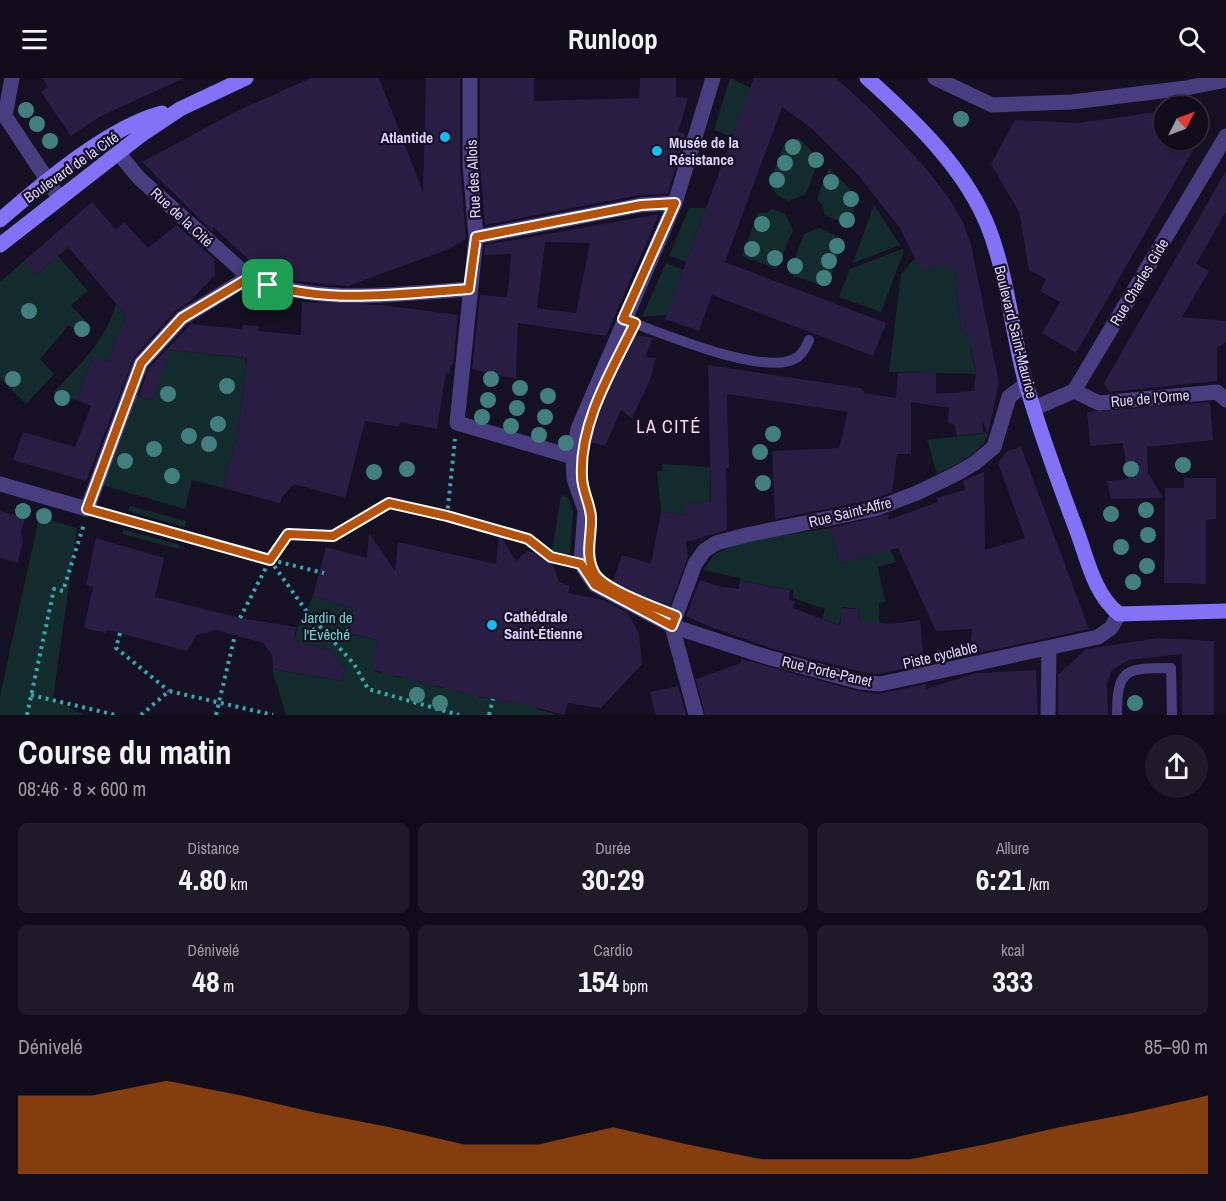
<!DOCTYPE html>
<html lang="fr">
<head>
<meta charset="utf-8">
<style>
  :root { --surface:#100c1a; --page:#1e1a27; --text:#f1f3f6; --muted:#9c9ba2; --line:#302c39; --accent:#b45309 }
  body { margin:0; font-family:"Archivo Narrow",sans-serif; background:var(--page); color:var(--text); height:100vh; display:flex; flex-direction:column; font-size:22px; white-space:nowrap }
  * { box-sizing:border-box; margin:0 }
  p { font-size:20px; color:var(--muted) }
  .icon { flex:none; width:33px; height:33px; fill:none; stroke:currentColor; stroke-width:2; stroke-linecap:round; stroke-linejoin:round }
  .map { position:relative; height:637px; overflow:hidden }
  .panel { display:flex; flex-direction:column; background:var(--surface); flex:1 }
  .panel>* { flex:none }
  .needle { width:39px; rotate:48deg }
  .buttons { position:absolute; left:1154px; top:18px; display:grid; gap:12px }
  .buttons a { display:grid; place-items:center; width:54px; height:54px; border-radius:50%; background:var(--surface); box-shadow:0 2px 4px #0004,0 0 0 2px var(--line); font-size:30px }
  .pin { position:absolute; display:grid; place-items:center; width:51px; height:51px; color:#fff; margin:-26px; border-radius:12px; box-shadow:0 3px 9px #0006 }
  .round { display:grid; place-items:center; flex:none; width:63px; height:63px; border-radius:32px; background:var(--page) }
  .head { display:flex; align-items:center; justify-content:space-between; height:102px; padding:0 18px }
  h1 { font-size:33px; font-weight:700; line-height:45px }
  .figures { display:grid; grid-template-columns:repeat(3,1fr); gap:9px; height:102px; padding:6px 18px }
  .figures div { display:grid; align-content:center; border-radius:9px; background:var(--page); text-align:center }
  .figures b { font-size:30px; font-weight:700 }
  .figures small { font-size:16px; font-weight:400 }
  .figures p { font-size:16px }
  .chart { height:168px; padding:12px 18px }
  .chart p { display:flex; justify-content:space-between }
  .chart svg { width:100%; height:108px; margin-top:6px; fill:var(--accent); opacity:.7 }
  header { display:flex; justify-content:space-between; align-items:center; height:78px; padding:0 18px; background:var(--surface); font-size:27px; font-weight:700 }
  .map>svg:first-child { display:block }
</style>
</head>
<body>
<header><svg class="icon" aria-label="menu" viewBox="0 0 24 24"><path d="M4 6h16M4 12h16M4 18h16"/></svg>Runloop<svg class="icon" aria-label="search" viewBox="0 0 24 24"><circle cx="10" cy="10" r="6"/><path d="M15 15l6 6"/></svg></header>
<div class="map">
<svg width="1226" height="637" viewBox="0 0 1226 637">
  <rect width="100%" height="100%" fill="#151023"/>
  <!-- green -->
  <g fill="#132b2d">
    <polygon points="730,0 751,10 733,59 714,52"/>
    <polygon points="800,61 819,81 806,116 789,123 778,118 769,106 785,64"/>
    <path d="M829,90C851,113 862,114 849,147L824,137L823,128L817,121Z"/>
    <polygon points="874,127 900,167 853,185"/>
    <polygon points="689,130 706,130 686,184 669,178"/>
    <polygon points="772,131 785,136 793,152 777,191 742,178 758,135 767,135"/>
    <polygon points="819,150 844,161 828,206 822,208 789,196 804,156"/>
    <polygon points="902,171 904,173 881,234 839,219 850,191"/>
    <polygon points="58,178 88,213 71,227 89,247 83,259 69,247 40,281 54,296 26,326 0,300 0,204 24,183 36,197"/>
    <polygon points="916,179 948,186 948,191 955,191 961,254 969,252 991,269 971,271 976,296 889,294 901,196"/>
    <polygon points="666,185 683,192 667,237 642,239"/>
    <path d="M116,226L126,237L108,283L93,278L77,322L53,315C79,288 106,262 116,226Z"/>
    <polygon points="169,272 245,280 246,288 238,353 223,410 192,402 185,431 102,407 136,317 152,322"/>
    <path d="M988,355C983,375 955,387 937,396L927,362Z"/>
    <polygon points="662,386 710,389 710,424 685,425 685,437 661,434 657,393 662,393"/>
    <polygon points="561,417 568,419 573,433 570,475 561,479 552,474"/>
    <polygon points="130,428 186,443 185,449 128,433"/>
    <polygon points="39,439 77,450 53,621 84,637 0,637 0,618"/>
    <polygon points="830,450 840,485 869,477 888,465 896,484 878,489 885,524 879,525 880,555 858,552 859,531 843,529 839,547 822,541 825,531 793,520 793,512 740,503 740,500 703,492 715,476 742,464"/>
    <polygon points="123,451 180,467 179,471 122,456"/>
    <path d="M313,518L353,531L351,538L355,539L352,553L347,559L354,557L377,562L374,593L382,595L384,588L396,591L394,598L401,600L403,593L417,597L416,603L422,605L424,598L437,601L435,608L443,610L444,604L459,607L457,613L463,615L465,608L480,616L479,619L484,620L485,615L503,620L502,624L507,625L509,621L536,627L537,631L557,637H286L272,591L342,603L345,591L329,572L294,563C297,546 307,534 313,518Z"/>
  </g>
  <!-- building -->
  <g fill="#291d43" fill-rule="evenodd">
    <polygon points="42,0 184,0 99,39 71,58 41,14 48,9"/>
    <polygon points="311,0 379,0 423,114 426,0 460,0 460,87 466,161 449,171 348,208 304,204 278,199 260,192 213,149 213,154 142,84 237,33"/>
    <polygon points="480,0 534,0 534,23 639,20 640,0 676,0 676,19 688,20 678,54 685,56 668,116 639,117 485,147 480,87"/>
    <polygon points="754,0 836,0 870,31 924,88 950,122 963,144 971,167 999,305 988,356 982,342 983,355 957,358 955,347 948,345 949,330 911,324 911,376 897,376 892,414 872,422 775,441 772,373 839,370 848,334 727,316 729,390 726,390 727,452 686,464 688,479 668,532 612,505 622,477 651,486 661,434 685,437 685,425 711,424 708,287 860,310 865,315 896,320 898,295 936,295 936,316 974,313 976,294 968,253 961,254 955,191 948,192 948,186 921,193 900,150 858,97 811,50 782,29 725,184 886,245 873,278 712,217 699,253 665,241"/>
    <polygon points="1164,33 1164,62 1199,62 1076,275 1042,255 1060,224 1040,213 1046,201 1029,192 1019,134 991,86 1015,42 1078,45"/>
    <polygon points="1226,93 1226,134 1196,186 1209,193 1182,239 1226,243 1226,264 1217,270 1217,303 1109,314 1104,305"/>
    <polygon points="92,124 116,152 124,144 148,170 177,147 214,181 215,197 189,224 175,233 134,279 86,403 13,382 23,354 75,369 91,328 77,322 93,278 108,283 126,237 68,169 36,197 24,183"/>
    <path d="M659,136L606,258L518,245L516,301L472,291L480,217L507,219L509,202L511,176L484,177L485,167ZM545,164L590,165L576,235L537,230Z"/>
    <polygon points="302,224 382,227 458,237 453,287 450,287 450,296 446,295 437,351 400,344 399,349 365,343 345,420 294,406 282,419 280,425 223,410 238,353 247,280 170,272 152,322 139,318 149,290 191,246 241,251 244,247 259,248 258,253 301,257"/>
    <polygon points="634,257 653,260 645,279 656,280 650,302 632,340 621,332 605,368 586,363"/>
    <polygon points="1210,324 1213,362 1147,369 1148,395 1163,420 1111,421 1107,403 1128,401 1123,365 1090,368 1087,334"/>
    <polygon points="1021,369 1089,551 969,577 972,551 936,553 898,470 840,485 830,450 889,436 888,442 938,424 937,420 965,412 963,403 984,394 985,472 1025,460 998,385 1007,373"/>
    <polygon points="1184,400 1216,400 1216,441 1206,442 1206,506 1164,505 1165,410 1184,410"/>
    <polygon points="0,433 25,440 21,453 23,463 18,485 0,480"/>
    <polygon points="369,455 395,493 398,464 496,486 499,456 516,483 527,473 538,475 553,487 559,504 570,508 568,515 603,522 628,535 639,556 642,586 601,630 568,625 564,637 508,622 507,625 372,592 377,562 348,555 353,531 313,518 326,469 367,480"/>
    <polygon points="96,460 164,480 155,519 240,540 296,549 294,563 329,572 345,591 342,603 273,591 272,577 263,565 216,552 197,557 187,573 108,552 106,555 84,550 93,509 86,507"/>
    <polygon points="700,502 718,508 739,511 740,503 790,512 789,522 795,523 793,530 840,548 842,530 859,531 858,543 891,546 920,542 924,586 879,596 862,594 770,570 711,549 686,538"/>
    <polygon points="1159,560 1214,563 1214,637 1182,637 1182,576 1128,582 1112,592 1107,605 1108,637 1058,637 1058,597 1086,571"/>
    <polygon points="741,581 857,613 879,616 926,606 926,611 976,595 1036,592 1038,637 705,637 696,601 741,585"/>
    <polygon points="678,608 686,637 656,637 650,614"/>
  </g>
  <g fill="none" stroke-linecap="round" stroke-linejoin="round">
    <!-- path -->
    <g stroke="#36a8af" stroke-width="4" stroke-dasharray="3 4.5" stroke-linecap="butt">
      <path d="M103,435L270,482L287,457L332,458L389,425C435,435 482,444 525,460C541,466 548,478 566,483"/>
      <polyline points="447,438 455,361"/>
      <polyline points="270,482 307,534 354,586 368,611 459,637"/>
      <polyline points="271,482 324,495"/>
      <polyline points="240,540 270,482"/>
      <polyline points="120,555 116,570 169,613"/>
      <polyline points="31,617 116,637"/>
      <polyline points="27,637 54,511 63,513 84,446"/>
      <polyline points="141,637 169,613 273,637"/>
      <polyline points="216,637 235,557"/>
      <polyline points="489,637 493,621"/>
    </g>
    <!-- service -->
    <g stroke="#473d7f" stroke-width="10">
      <path d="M623,241C659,254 757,296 792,282C801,279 805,271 809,262"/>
      <path d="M1117,637C1117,590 1126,590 1171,590L1172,637"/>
    </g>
    <!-- pedestrian -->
    <g stroke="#473d7f" stroke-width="15">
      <polyline points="470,0 470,87 476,159 457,345 573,379"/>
      <polyline points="476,159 641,127 675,125"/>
      <path d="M249,199C319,228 395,216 469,211"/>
    </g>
    <!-- minor -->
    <g stroke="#473d7f" stroke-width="15">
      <polyline points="12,0 5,38 60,121"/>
      <polyline points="713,0 675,125 578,351 573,379 574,401 585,432 581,486 595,507 672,548 767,579 860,604 880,606 1098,559 1111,550 1119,536"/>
      <polyline points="935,0 992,27 1072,24 1186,10 1226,2"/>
      <polyline points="1074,313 1099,325 1217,314 1226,322"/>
      <polyline points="1035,330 1074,313 1226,58"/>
      <polyline points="0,406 87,431 141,285 182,240 249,199 139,100 118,75"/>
      <polyline points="696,637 672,548 695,486 704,473 716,465 746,457 875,431 917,415 956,396 975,385 994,369 1009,319 1026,306"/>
      <polyline points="1048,637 1049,570"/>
    </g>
    <!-- secondary -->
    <g stroke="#8371f7" stroke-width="15">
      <path d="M867,0C914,42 966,91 989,151C1008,201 1012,255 1026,306C1041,357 1059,406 1078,456C1088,484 1095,517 1119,536L1226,533"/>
      <path d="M0,142C42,106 108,49 162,35"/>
      <polyline points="0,167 141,57 180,31 246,0"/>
    </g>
  </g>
  <!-- trees -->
  <g fill="#407f7e">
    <circle cx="26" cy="32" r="8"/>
    <circle cx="961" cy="41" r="8"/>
    <circle cx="37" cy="46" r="8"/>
    <circle cx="50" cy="63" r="8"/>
    <circle cx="793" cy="69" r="8"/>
    <circle cx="816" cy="82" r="8"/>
    <circle cx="785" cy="85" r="8"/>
    <circle cx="777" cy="102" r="8"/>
    <circle cx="831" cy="104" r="8"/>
    <circle cx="851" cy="121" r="8"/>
    <circle cx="847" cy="142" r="8"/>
    <circle cx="762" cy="146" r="8"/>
    <circle cx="837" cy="168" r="8"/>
    <circle cx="752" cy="171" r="8"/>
    <circle cx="775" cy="180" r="8"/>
    <circle cx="829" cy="183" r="8"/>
    <circle cx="795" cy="188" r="8"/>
    <circle cx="824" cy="200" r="8"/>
    <circle cx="29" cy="233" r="8"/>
    <circle cx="82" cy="251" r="8"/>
    <circle cx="13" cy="301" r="8"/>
    <circle cx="491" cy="301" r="8"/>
    <circle cx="227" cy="308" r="8"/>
    <circle cx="520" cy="310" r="8"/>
    <circle cx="168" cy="316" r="8"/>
    <circle cx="548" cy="318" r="8"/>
    <circle cx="62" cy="320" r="8"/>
    <circle cx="488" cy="322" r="8"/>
    <circle cx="517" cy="330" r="8"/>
    <circle cx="482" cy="339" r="8"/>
    <circle cx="545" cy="339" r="8"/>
    <circle cx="218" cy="346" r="8"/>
    <circle cx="511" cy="348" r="8"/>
    <circle cx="773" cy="356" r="8"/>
    <circle cx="539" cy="357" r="8"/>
    <circle cx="189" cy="358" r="8"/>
    <circle cx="566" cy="365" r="8"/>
    <circle cx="209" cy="366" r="8"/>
    <circle cx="154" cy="371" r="8"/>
    <circle cx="760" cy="374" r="8"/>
    <circle cx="125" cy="383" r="8"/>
    <circle cx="1183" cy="387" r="8"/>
    <circle cx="407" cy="391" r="8"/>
    <circle cx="1131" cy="391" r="8"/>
    <circle cx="374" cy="394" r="8"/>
    <circle cx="172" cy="398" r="8"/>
    <circle cx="763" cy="405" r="8"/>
    <circle cx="1146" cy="432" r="8"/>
    <circle cx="23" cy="433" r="8"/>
    <circle cx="1111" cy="436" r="8"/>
    <circle cx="44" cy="438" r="8"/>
    <circle cx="1148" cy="457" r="8"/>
    <circle cx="1121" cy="469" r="8"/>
    <circle cx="1147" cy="488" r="8"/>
    <circle cx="1133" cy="504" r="8"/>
    <circle cx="417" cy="617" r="8"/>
    <circle cx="440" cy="625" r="8"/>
    <circle cx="1135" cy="625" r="8"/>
  </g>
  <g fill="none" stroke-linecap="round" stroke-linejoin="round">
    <!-- route casing -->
    <g stroke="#fff" stroke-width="12">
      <path id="route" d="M675,125L623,241L635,245C612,292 579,345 582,399C582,412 590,425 591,439C592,459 584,477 595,496C605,512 657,530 676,538L672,548L595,507L581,486L551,479L528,461L447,438L389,425L333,458L288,456L270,482L87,431L141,285L182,240L249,200C319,228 395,216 469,211L476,159L641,127Z"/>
    </g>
    <!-- route -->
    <use href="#route" stroke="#b45309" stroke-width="8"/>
  </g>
  <!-- markers -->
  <g fill="#0ebfef" stroke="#151023" stroke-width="2">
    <circle cx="445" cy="59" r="6"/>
    <circle cx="657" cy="73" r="6"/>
    <circle cx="492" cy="547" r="6"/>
  </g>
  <g text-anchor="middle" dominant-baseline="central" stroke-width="4.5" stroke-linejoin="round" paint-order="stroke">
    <!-- poi labels -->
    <g font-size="15" font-weight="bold" fill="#ddd4fd" stroke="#151023" text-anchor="start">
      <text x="433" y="59" text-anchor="end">Atlantide</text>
      <text x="669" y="64">Musée de la<tspan x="669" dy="17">Résistance</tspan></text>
      <text x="504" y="538">Cathédrale<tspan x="504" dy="17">Saint-Étienne</tspan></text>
    </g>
    <!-- street labels -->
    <g font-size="15" fill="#ddd4fd" stroke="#151023">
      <text transform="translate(71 89) rotate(-35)">Boulevard de la Cité</text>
      <text transform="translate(473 101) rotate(-93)">Rue des Allois</text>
      <text transform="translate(182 139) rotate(43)">Rue de la Cité</text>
      <text transform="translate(1139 204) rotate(-59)">Rue Charles Gide</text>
      <text transform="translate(1016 254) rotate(76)">Boulevard Saint-Maurice</text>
      <text transform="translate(1150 320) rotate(-5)">Rue de l'Orme</text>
      <text transform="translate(850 434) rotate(-14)">Rue Saint-Affre</text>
      <text transform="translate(940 577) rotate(-13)">Piste cyclable</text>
      <text transform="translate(827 593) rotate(13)">Rue Porte-Panet</text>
    </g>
    <!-- park labels -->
    <g font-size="15" fill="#64d9c9" stroke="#151023">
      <text x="327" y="539">Jardin de<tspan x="327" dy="17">l'Évêché</tspan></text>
    </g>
    <!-- quarter labels -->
    <g font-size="18" letter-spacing="1.5" fill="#fdd6ea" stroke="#151023">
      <text x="669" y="348">LA CITÉ</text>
    </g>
  </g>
</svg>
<div class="buttons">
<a><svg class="needle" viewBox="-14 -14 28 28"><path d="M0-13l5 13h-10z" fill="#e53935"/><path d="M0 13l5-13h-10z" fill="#9c9ba2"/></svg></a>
</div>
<div class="pin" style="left:268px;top:207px;background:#1e9e55"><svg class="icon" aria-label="arrive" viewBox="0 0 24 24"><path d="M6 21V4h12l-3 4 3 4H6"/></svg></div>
</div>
<section class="panel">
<div class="head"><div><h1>Course du matin</h1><p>08:46 · 8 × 600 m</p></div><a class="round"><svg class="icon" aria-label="share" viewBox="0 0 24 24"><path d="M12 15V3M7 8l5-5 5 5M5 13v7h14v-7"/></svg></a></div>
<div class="figures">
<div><p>Distance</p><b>4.80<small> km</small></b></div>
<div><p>Durée</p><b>30:29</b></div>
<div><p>Allure</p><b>6:21<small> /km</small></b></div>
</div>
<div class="figures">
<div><p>Dénivelé</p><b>48<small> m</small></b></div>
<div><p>Cardio</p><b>154<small> bpm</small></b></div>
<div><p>kcal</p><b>333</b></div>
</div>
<div class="chart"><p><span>Dénivelé</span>85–90 m</p>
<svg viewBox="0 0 160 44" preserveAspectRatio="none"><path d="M0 44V12L10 12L20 6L30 12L40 19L50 25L60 32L70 32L80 25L90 32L100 38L110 38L120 38L130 32L140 25L150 19L160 12V44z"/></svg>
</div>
</section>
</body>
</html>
